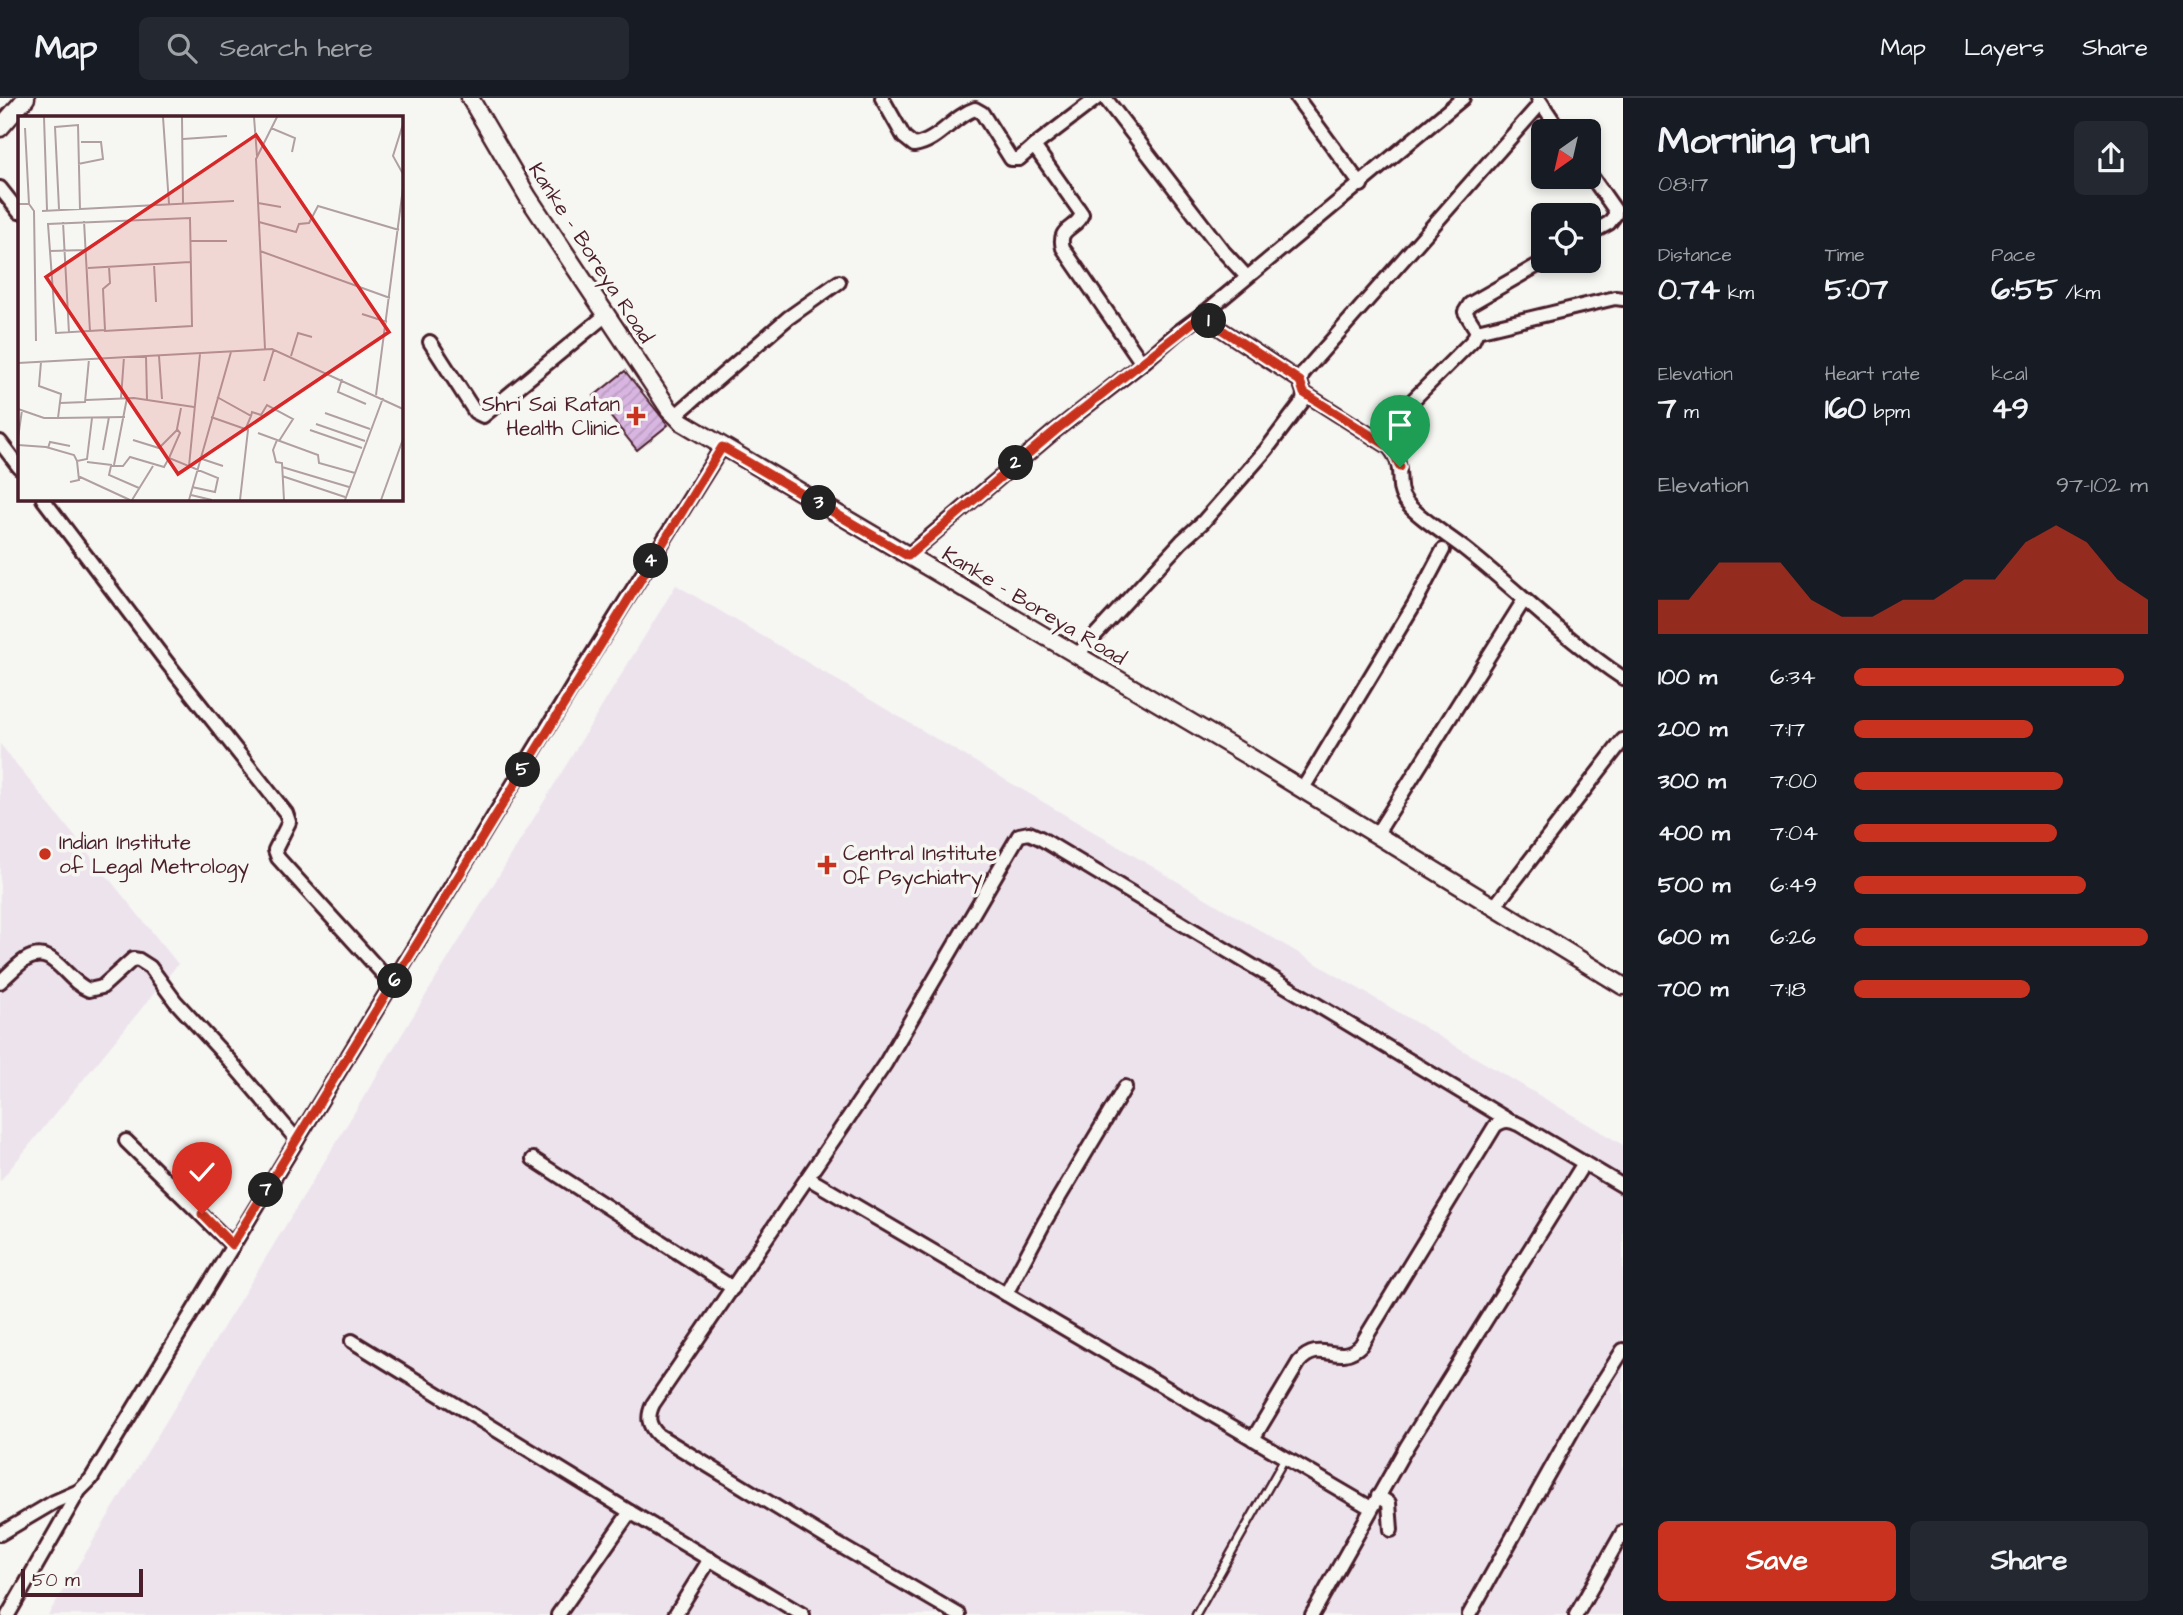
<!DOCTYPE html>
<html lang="en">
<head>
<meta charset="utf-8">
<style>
  :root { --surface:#171b24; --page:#242831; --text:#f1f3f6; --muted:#9ea1a6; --line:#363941; --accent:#c8321e }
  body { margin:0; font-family:"Architects Daughter",sans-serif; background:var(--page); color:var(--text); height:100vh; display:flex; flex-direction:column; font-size:26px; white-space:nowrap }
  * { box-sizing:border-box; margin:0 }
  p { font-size:23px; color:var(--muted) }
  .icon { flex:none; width:38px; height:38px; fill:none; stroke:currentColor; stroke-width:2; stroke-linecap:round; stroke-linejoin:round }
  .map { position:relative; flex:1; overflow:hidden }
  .panel { display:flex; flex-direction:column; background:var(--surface); width:560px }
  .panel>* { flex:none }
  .needle { width:46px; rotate:214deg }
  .buttons { position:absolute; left:1531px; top:21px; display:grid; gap:14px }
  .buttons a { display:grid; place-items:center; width:70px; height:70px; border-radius:10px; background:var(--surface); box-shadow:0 4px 10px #0003; font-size:35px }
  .scale { position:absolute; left:21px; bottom:18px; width:122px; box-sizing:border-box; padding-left:7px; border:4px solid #4a1f2b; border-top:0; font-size:19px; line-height:24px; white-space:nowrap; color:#4a1f2b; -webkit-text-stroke:5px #f6f6f2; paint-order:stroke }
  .pin { position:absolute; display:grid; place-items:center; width:60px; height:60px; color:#fff; margin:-72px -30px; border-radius:50% 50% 50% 0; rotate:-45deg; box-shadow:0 0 7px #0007 }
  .pin .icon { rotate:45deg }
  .km { position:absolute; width:35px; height:35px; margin:-18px; border-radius:50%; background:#222; color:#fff; font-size:19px; line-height:35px; text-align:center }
  .round { display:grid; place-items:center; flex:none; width:74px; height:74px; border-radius:10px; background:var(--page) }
  .overview { display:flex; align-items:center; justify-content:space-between; height:119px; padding:0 35px }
  h1 { font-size:38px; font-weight:800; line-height:52px }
  .metrics { display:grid; grid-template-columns:repeat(3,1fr); gap:10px; height:119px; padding:7px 35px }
  .metrics div { display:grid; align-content:center }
  .metrics b { font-size:30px; font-weight:800 }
  .metrics small { font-size:19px; font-weight:400 }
  .metrics p { font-size:19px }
  .chart { height:196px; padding:14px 35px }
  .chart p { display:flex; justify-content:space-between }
  .chart svg { width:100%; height:126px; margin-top:7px; fill:var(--accent); opacity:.7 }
  .button { display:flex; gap:14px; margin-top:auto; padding:14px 35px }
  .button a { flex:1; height:80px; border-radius:10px; background:var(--accent); color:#fff; font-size:28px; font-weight:800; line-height:80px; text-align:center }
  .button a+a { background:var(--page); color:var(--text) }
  ul { padding:0 35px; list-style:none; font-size:23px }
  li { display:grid; grid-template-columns:112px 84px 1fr; align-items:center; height:52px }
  li i { height:18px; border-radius:9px; background:var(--accent) }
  header { display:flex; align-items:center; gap:42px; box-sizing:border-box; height:98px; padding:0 35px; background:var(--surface); border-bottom:2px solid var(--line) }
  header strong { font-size:33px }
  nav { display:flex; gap:38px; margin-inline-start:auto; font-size:24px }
  .search { width:490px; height:63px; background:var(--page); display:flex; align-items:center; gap:18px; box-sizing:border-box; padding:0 24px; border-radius:10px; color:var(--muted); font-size:26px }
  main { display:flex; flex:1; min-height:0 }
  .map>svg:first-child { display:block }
</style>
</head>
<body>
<header>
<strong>Map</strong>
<div class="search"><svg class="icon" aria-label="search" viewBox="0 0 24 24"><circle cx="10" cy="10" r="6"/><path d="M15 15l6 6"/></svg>Search here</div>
<nav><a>Map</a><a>Layers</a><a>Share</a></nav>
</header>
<main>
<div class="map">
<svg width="1623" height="1517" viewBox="0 0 1623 1517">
  <defs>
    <pattern id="building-hatch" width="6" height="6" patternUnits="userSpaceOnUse" patternTransform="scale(1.75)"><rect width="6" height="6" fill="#d8b6e1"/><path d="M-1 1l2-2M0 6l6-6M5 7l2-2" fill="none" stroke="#bb9cc1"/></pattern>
  </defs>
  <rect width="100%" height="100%" fill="#f6f6f2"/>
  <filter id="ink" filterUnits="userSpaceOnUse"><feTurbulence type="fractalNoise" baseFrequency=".0143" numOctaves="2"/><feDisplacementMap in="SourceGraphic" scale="14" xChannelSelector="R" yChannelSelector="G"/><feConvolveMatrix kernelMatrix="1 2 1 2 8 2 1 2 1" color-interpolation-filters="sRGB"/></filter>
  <g filter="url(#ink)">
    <!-- built -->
    <g fill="#ede3ed">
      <polygon points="676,487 1623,1047 1623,1517 48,1517"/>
      <polygon points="0,646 178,866 0,1083"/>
    </g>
    <!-- building -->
    <polygon fill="url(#building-hatch)" stroke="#4a1f2b" stroke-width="2" points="625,273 668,327 637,352 594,298"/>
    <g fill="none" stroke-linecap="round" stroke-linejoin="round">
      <!-- service casing -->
      <g stroke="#4a1f2b" stroke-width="11">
        <polyline id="service" points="1196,1517 1285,1360"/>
      </g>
      <!-- minor casing -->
      <g stroke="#4a1f2b" stroke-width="18">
        <g id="minor">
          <path d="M882,0L904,39L914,47C938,44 953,18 975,11L982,15L1011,61H1019L1034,48"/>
          <path d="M1097,0L1034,48L1082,116C1076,132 1057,129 1063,150L1142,265"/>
          <polyline points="1105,0 1223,153 1247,179"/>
          <polyline points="1297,0 1361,87"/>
          <polyline points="1538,0 1560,33"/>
          <polyline points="1589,75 1615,112 1615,117 1609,125 1589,136"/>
          <polyline points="0,90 19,114"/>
          <polyline points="1201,218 1300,283"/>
          <polyline points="1477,233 1615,200 1623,201"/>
          <polyline points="430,244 475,314 483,318 606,217"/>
          <path d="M1304,295L1389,349C1407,369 1393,387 1406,404C1416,418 1450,439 1465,451C1518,493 1566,542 1623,580"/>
          <polyline points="675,318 788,220 839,184"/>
          <polyline points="1375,340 1473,242 1477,233 1465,214 1470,206 1545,163"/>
          <polyline points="0,344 19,369"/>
          <polyline points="43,401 168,566 286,715 289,724 275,752 278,760 393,887"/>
          <polyline points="907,458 1055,333 1145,263 1177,235 1208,212 1463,0"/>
          <polyline points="1076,558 1182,443 1203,424 1266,352 1303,303 1304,295 1300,283 1304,274 1541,5"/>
          <polyline points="1302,692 1415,505 1443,452"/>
          <polyline points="1376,737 1524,502"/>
          <polyline points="1494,809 1623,642"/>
          <path d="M0,884C8,877 16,868 25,862C53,844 65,883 89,892L102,889L133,861L139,862L150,869L175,903L230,963L297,1042"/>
          <polyline points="126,1043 232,1147"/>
          <polyline points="533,1061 733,1190"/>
          <polyline points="808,1080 1371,1410"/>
          <polyline points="1006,1196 1045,1123 1125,989"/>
          <polyline points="352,1243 630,1414 803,1517"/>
          <path d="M1253,1341L1299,1264C1321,1239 1338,1270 1361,1247L1495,1028C1504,1021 1510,1022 1520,1027L1623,1088"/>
          <polyline points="1378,1398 1389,1405 1391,1432"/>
          <polyline points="0,1436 54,1404 79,1393 91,1381 587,565 722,349"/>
          <polyline points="8,1517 79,1393"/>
          <polyline points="558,1517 630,1414"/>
          <polyline points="675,1517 710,1461"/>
          <path d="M959,1517L832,1443L658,1337C648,1327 647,1319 653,1306L885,966L1019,737L1029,735L1040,740L1508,1022"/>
          <polyline points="1312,1517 1407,1348 1584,1065"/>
          <polyline points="1469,1517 1576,1326 1623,1252"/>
          <polyline points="1576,1517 1623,1434"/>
        </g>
      </g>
      <!-- tertiary casing -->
      <g stroke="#4a1f2b" stroke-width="21">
        <g id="tertiary">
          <polyline points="470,0 528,99 669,311 682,324 1248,658 1623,888"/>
          <polyline points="0,30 26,0"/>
        </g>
      </g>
      <!-- service -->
      <use href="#service" stroke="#f6f6f2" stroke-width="6"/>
      <!-- minor -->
      <use href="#minor" stroke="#f6f6f2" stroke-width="12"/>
      <!-- tertiary -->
      <use href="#tertiary" stroke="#f6f6f2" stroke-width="16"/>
    </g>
  </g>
  <g fill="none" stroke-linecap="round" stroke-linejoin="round" filter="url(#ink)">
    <!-- route casing -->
    <g stroke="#fff" stroke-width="14">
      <path id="route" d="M202,1116L232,1147C397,882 557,614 722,349L908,458L1055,333L1201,218L1300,283L1304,295L1389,349L1394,355L1400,369"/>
    </g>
    <!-- route -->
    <use href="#route" stroke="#c8321e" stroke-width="9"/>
  </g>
  <!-- markers -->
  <g fill="#c8321e" stroke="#f6f6f2" stroke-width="2.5">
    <path d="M632.5 307.5h7v7h7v7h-7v7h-7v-7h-7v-7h7z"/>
    <circle cx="45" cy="756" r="7"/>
    <path d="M823.5 756.5h7v7h7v7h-7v7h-7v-7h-7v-7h7z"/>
  </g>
  <g text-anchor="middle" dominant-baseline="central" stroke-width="7" stroke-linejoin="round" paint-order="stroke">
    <!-- street labels -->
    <g font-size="21" fill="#4a1f2b" stroke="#f6f6f2">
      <text transform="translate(591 155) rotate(57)">Kanke - Boreya Road</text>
      <text transform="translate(1034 508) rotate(31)">Kanke - Boreya Road</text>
    </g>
    <!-- poi labels -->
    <g font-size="21" fill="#4a1f2b" stroke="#f6f6f2" text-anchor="start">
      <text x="620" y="306" text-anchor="end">Shri Sai Ratan<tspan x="620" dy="24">Health Clinic</tspan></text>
      <text x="59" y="744">Indian Institute<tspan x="59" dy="24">of Legal Metrology</tspan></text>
      <text x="843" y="755">Central Institute<tspan x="843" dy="24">Of Psychiatry</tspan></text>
    </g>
  </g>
  <!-- overview -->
  <g transform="translate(18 18)">
    <rect width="385" height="385" fill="#f6f6f2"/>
    <path fill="none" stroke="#b1a0a2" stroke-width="2" d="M26,1L29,94M145,1L151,88M164,1L165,87M236,1L239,40M385,8L375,40L385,58M7,12L11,88M253,12L277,22L274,36M165,23L209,20M60,48L85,43L83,26H63M240,87L263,91M0,88H11L16,95L18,225M41,93L37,11L60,9L62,94M24,95L216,85M66,105L72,216M45,106L51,217M241,106L278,116L281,108L291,107L300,90L381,114M172,125H209M32,135L68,134M242,135L372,182M136,148L138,186M70,152L172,146M344,198L369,206M86,215L174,210L172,102L30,108L38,217L87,214L85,173L92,167L91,151M247,233L238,43L259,1M128,240L129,284M141,240L144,283M273,240L280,217L294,221M23,246L21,270L43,278L40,302L107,301M0,247L254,233L385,293M324,263L320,276L348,288M246,265L256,233M358,279L385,72M199,281L233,300L228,312M103,282L106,241M68,284L116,282L176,291M42,287L67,286L71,243M163,292L159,313L162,317L151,342L200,362L197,376L174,371M0,293L26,302H40M307,297L352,313M233,300L234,296L243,299L249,289L275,303L261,325M193,301L230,314L222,384M298,308L347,325M292,314L344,332M240,317L300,339L301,347L337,357M0,322L4,294M115,324L141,332L159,314M259,324L255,334L258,346L264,347L266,384M0,329L28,331L56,339L59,345M30,332L32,326L52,330M85,334L91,301M181,342L205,350M69,346L94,349M96,349L109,282M171,350L182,238M264,351L331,371M60,360L112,384M264,360L327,381M52,366L61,364L59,345L69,343L74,302M121,372L91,359L93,350H105L112,341L146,351L151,342M173,379L194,384M114,384L135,350M171,384L213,236M327,384L365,282M363,384L385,323"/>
    <path fill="#d62828" fill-opacity="0.15" stroke="#d62828" stroke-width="3.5" d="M238,19L371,216L160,358L28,161Z"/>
    <rect width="385" height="385" fill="none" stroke="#4a1f2b" stroke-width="3.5"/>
  </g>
</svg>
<div class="buttons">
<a><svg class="needle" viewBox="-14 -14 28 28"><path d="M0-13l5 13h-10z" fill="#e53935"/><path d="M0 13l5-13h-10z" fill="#9ea1a6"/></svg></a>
<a><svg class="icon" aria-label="locate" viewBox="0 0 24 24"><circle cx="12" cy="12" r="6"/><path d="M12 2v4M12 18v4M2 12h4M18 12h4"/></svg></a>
</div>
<div class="scale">50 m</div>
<div class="pin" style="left:1400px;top:369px;background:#1e9e55"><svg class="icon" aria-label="arrive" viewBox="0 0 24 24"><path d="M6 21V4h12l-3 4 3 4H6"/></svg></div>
<div class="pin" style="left:202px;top:1116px;background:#d93025"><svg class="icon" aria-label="check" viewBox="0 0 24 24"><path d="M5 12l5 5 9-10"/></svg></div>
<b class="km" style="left:1209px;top:223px">1</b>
<b class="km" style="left:1016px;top:365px">2</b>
<b class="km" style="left:819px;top:405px">3</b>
<b class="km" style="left:651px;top:463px">4</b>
<b class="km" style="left:523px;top:672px">5</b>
<b class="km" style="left:395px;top:883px">6</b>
<b class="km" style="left:266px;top:1092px">7</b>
</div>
<section class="panel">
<div class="overview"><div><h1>Morning run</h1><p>08:17</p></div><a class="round"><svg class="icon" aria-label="share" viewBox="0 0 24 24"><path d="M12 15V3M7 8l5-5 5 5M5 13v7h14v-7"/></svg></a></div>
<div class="metrics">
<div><p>Distance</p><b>0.74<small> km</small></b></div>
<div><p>Time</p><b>5:07</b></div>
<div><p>Pace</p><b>6:55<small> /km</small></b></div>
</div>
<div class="metrics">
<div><p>Elevation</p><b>7<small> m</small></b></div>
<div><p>Heart rate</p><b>160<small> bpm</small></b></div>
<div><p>kcal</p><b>49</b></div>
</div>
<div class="chart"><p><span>Elevation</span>97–102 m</p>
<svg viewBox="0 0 160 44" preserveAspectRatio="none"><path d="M0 44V32L10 32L20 19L30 19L40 19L50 32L60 38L70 38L80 32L90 32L100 25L110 25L120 12L130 6L140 12L150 25L160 32V44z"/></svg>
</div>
<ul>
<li><b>100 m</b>6:34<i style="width:92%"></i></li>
<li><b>200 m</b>7:17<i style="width:61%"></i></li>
<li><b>300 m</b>7:00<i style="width:71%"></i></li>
<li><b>400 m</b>7:04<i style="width:69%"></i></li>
<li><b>500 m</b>6:49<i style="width:79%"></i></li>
<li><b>600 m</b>6:26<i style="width:100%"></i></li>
<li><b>700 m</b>7:18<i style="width:60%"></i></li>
</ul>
<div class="button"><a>Save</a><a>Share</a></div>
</section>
</main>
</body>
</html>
